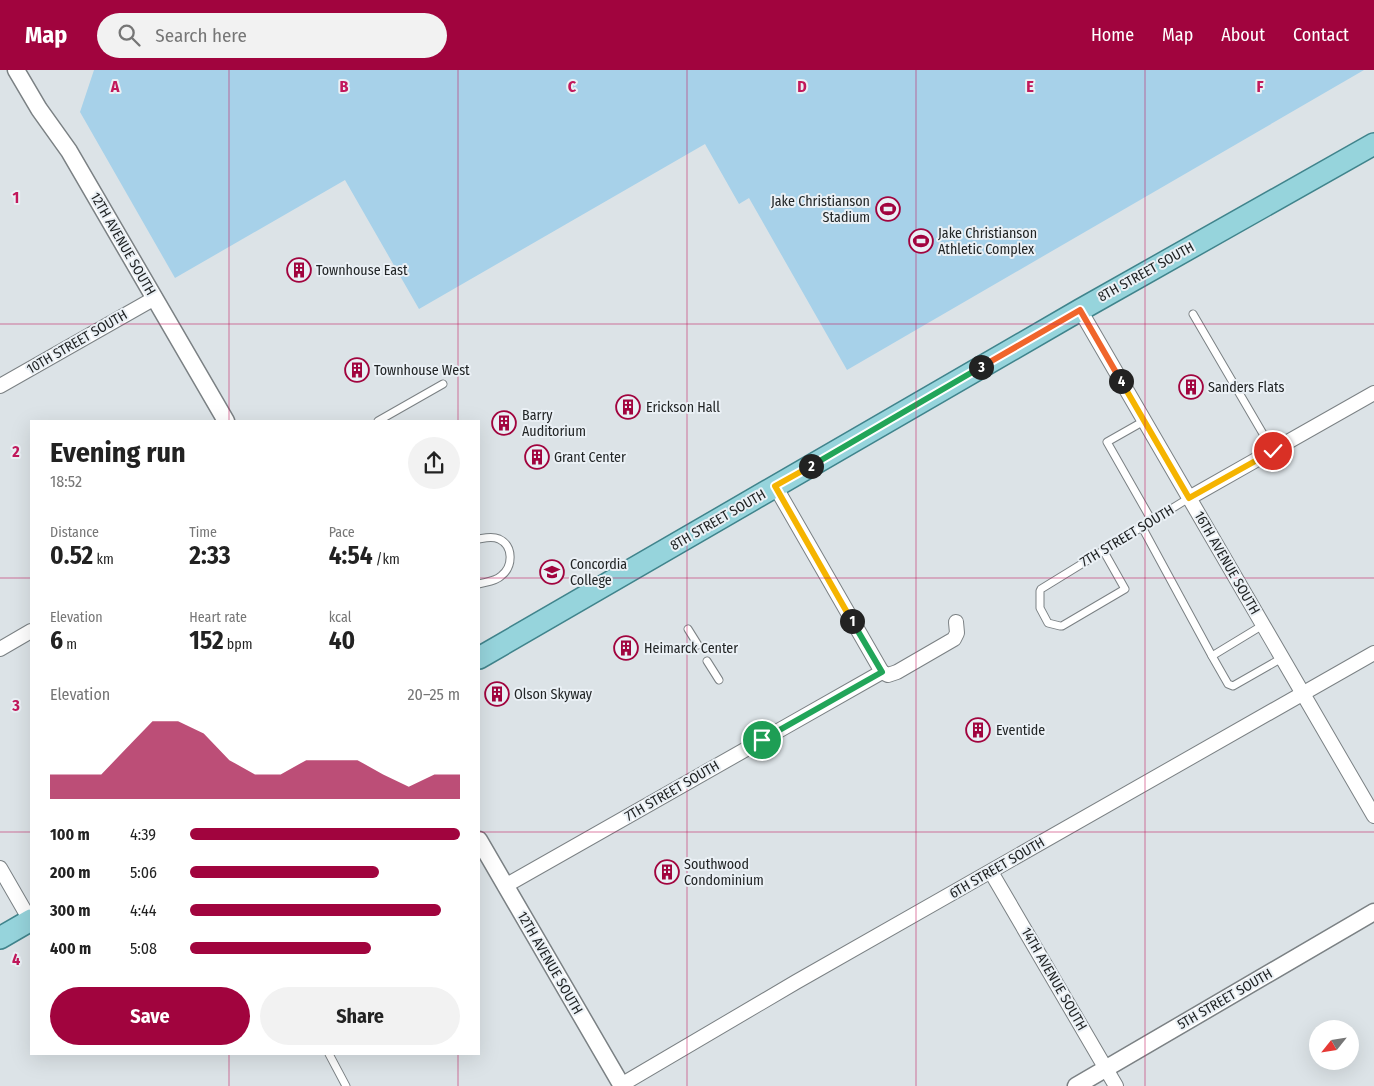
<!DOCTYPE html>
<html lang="en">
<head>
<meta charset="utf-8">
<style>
  :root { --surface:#fff; --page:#f2f2f2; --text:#222; --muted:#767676; --accent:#a1043e }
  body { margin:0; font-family:"Fira Sans Condensed",sans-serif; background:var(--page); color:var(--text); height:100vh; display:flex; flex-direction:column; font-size:19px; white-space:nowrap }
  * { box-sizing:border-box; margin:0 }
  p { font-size:16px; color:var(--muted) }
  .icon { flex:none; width:28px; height:28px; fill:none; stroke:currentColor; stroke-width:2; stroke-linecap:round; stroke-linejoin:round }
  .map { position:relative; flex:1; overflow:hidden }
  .side { position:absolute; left:30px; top:350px; width:450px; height:635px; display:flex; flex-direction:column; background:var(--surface); border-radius:0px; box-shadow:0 5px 20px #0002 }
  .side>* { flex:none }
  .needle { width:32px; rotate:240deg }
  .tools { position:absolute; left:1309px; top:950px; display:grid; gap:10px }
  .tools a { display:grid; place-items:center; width:50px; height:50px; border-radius:50%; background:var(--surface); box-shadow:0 5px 20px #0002; font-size:25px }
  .pin { position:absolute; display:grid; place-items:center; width:42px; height:42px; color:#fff; margin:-21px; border:2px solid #fff; border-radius:50%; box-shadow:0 1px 5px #0007 }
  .km { position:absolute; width:25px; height:25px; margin:-12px; border-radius:50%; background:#222; color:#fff; font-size:14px; line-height:25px; text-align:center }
  .round { display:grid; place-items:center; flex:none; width:52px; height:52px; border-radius:26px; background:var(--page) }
  .head { display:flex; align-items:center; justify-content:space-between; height:85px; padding:0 20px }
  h1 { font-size:28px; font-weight:700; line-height:38px }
  .figures { display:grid; grid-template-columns:repeat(3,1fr); gap:8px; height:85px; padding:5px 20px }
  .figures div { display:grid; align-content:center }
  .figures b { font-size:25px; font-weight:700 }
  .figures small { font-size:14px; font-weight:400 }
  .figures p { font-size:14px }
  .chart { height:140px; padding:10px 20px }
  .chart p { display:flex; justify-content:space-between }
  .chart svg { width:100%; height:90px; margin-top:5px; fill:var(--accent); opacity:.7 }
  .action { display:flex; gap:10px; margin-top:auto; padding:10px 20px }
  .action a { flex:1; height:58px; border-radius:30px; background:var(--accent); color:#fff; font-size:20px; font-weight:700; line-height:58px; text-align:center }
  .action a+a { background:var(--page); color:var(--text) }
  ul { padding:0 20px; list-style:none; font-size:16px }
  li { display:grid; grid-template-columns:80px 60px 1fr; align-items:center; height:38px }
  li i { height:12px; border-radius:6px; background:var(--accent) }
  header { display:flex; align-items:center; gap:30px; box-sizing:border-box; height:70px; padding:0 25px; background:var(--accent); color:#fff }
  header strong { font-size:24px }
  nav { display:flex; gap:28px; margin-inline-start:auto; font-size:18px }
  .search { width:350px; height:45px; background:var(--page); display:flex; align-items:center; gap:12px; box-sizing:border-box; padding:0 18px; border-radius:28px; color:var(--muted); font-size:19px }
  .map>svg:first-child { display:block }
</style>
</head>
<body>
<header>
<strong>Map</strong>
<div class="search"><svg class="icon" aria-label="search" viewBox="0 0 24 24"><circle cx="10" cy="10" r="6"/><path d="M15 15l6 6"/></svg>Search here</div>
<nav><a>Home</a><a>Map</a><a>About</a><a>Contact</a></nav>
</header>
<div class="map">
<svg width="1374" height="1016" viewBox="0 0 1374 1016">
  <rect width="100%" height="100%" fill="#dce3e7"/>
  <!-- green -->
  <polygon fill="#a7d1e9" points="94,0 1364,0 847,300 749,128 739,134 705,74 419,239 345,110 175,208 80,42"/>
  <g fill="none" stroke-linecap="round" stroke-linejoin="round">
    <!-- service casing -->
    <g stroke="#7b8184" stroke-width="9">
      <g id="service">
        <polyline points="1193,244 1273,381"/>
        <polyline points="378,351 443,314"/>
        <polyline points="1144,351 1107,372 1152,451"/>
        <polyline points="1142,457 1212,586 1228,614 1233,616 1282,588"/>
        <path d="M479,469C485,468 492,466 499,469C514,476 513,497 501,506C496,511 486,512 479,514"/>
        <polyline points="1103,480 1125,519 1062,556 1060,556 1048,553 1040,538 1040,521 1041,519 1189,428"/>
        <polyline points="688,559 698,575"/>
        <polyline points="1212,586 1263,555"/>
        <polyline points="707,591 719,610"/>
        <polyline points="329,984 346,1016"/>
      </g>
    </g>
    <!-- minor casing -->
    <g stroke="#7b8184" stroke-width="16">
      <g id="minor">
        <polyline points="1080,240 1374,746"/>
        <polyline points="0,316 155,228"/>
        <polyline points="775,416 882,602"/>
        <polyline points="1189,428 1374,323"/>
        <polyline points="0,579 31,561"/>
        <polyline points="882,602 888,605 897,602 954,569 957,563 956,552"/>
        <polyline points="0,798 30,850"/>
        <polyline points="991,802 1116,1016"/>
        <polyline points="505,816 882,602"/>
        <polyline points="621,1015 796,912 1374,583"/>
      </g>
    </g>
    <!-- tertiary casing -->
    <g stroke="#7b8184" stroke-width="19">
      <g id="tertiary">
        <polyline points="16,0 39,39 69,81 226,351"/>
        <polyline points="479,770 622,1016"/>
        <polyline points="1076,1016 1374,842"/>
      </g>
    </g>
    <!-- primary casing -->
    <g stroke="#40848c" stroke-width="24">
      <g id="primary">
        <polyline points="479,588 1080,240 1374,74"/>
        <polyline points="0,868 31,850"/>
      </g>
    </g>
    <!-- service -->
    <use href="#service" stroke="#fff" stroke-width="7"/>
    <!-- minor -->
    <use href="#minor" stroke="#fff" stroke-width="14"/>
    <!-- tertiary -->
    <use href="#tertiary" stroke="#fff" stroke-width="16"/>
    <!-- primary -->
    <use href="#primary" stroke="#96d4dc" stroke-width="21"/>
  </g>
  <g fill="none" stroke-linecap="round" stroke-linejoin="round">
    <!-- split-1 casing -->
    <g stroke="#fff" stroke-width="10">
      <polyline id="split-1" points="762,670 882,602 852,551"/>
    </g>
    <!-- split-2 casing -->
    <g stroke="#fff" stroke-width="10">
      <polyline id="split-2" points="811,396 775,416 852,551"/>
    </g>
    <!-- split-3 casing -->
    <g stroke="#fff" stroke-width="10">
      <polyline id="split-3" points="811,396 981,297"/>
    </g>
    <!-- split-4 casing -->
    <g stroke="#fff" stroke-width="10">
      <polyline id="split-4" points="981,297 1080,240 1121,311"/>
    </g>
    <!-- split-5 casing -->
    <g stroke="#fff" stroke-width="10">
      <polyline id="split-5" points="1121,311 1189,428 1273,381"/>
    </g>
    <!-- split-1 -->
    <use href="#split-1" stroke="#22a559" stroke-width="6"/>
    <!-- split-2 -->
    <use href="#split-2" stroke="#f5b400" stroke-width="6"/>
    <!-- split-3 -->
    <use href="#split-3" stroke="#22a559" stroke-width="6"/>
    <!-- split-4 -->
    <use href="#split-4" stroke="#f0652b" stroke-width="6"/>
    <!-- split-5 -->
    <use href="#split-5" stroke="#f5b400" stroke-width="6"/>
  </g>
  <!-- grid -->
  <path fill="none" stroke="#c2185b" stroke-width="1" stroke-opacity="0.55" d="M229,0V351M458,0V351M687,0V1016M916,0V1016M1145,0V1016M0,254H1374M0,508H31M479,508H1374M0,762H31M479,762H1374M229,984V1016M458,984V1016"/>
  <!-- icons -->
  <defs>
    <g id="stadium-ring" transform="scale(1.25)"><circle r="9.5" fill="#eaf0f5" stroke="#a1043e" stroke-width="1.5"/><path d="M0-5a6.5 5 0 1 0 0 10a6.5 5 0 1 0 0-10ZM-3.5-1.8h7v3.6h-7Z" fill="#a1043e"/></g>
    <g id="building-ring" transform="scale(1.25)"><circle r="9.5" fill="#eaf0f5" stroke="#a1043e" stroke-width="1.5"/><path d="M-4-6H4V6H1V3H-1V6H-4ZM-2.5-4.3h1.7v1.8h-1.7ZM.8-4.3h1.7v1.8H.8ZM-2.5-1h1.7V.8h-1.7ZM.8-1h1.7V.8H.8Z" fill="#a1043e"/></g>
    <g id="university-ring" transform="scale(1.25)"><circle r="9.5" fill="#eaf0f5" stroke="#a1043e" stroke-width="1.5"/><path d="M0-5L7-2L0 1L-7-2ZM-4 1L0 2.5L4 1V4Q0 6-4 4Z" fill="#a1043e"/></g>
  </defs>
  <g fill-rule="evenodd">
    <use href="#stadium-ring" x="888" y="139"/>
    <use href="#stadium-ring" x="921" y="171"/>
    <use href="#building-ring" x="299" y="200"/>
    <use href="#building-ring" x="357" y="300"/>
    <use href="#building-ring" x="1191" y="317"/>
    <use href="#building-ring" x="628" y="337"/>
    <use href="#building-ring" x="504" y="353"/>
    <use href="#building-ring" x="537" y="387"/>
    <use href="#university-ring" x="552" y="502"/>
    <use href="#building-ring" x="626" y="578"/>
    <use href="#building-ring" x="497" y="624"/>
    <use href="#building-ring" x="978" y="660"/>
    <use href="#building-ring" x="667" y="802"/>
  </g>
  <g text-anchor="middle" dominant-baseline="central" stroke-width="4" stroke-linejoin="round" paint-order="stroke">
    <!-- poi labels -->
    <g font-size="14" fill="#212425" stroke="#eaf0f5" text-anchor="start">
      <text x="870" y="131" text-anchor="end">Jake Christianson<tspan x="870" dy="16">Stadium</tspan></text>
      <text x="938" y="163">Jake Christianson<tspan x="938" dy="16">Athletic Complex</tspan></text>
      <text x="316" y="200">Townhouse East</text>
      <text x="374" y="300">Townhouse West</text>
      <text x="1208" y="317">Sanders Flats</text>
      <text x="646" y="337">Erickson Hall</text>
      <text x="522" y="345">Barry<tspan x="522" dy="16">Auditorium</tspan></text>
      <text x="554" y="387">Grant Center</text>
      <text x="570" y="494">Concordia<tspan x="570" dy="16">College</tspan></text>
      <text x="644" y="578">Heimarck Center</text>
      <text x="514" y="624">Olson Skyway</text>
      <text x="996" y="660">Eventide</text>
      <text x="684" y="794">Southwood<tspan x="684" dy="16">Condominium</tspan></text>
    </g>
    <!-- street labels -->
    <g font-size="14" fill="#212425" stroke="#eaf0f5">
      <text transform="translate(123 174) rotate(60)">12TH AVENUE SOUTH</text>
      <text transform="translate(1146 202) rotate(-29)">8TH STREET SOUTH</text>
      <text transform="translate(77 272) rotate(-30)">10TH STREET SOUTH</text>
      <text transform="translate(718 450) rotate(-30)">8TH STREET SOUTH</text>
      <text transform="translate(1127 466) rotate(-31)">7TH STREET SOUTH</text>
      <text transform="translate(1227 493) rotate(60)">16TH AVENUE SOUTH</text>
      <text transform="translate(672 721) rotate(-30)">7TH STREET SOUTH</text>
      <text transform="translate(997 798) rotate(-30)">6TH STREET SOUTH</text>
      <text transform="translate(550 893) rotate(60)">12TH AVENUE SOUTH</text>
      <text transform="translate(1054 909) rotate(60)">14TH AVENUE SOUTH</text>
      <text transform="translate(1225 929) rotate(-30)">5TH STREET SOUTH</text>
    </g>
  </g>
  <g font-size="16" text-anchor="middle" font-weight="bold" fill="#c2185b" stroke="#eaf0f5" stroke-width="4" stroke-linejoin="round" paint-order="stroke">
    <text x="115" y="22">A</text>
    <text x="344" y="22">B</text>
    <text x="572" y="22">C</text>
    <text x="802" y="22">D</text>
    <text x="1030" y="22">E</text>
    <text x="1260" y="22">F</text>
    <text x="16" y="133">1</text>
    <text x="16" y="387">2</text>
    <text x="16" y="641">3</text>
    <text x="16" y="895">4</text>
  </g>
</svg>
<div class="tools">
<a><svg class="needle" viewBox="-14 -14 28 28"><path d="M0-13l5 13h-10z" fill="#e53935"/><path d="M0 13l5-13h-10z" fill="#767676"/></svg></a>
</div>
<div class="pin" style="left:762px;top:670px;background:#1e9e55"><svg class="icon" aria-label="arrive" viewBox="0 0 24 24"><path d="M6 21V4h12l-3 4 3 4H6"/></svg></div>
<div class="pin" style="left:1273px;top:381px;background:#d93025"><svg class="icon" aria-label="check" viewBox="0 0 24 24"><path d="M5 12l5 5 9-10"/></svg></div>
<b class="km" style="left:852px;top:551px">1</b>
<b class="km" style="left:811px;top:396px">2</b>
<b class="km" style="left:981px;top:297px">3</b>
<b class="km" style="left:1121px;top:311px">4</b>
<section class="side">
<div class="head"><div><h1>Evening run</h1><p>18:52</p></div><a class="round"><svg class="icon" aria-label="share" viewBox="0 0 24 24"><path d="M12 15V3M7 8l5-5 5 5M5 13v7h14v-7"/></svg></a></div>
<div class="figures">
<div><p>Distance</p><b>0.52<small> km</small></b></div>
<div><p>Time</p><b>2:33</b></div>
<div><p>Pace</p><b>4:54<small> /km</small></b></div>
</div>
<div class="figures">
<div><p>Elevation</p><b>6<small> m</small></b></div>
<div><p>Heart rate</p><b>152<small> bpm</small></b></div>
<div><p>kcal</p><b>40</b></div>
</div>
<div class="chart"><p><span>Elevation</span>20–25 m</p>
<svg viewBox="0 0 160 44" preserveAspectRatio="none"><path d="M0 44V32L10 32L20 32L30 19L40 6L50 6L60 12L70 25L80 32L90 32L100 25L110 25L120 25L130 32L140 38L150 32L160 32V44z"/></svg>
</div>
<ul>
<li><b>100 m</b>4:39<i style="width:100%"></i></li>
<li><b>200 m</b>5:06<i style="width:70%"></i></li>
<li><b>300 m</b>4:44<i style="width:93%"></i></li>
<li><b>400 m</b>5:08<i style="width:67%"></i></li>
</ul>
<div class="action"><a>Save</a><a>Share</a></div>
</section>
</div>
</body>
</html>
